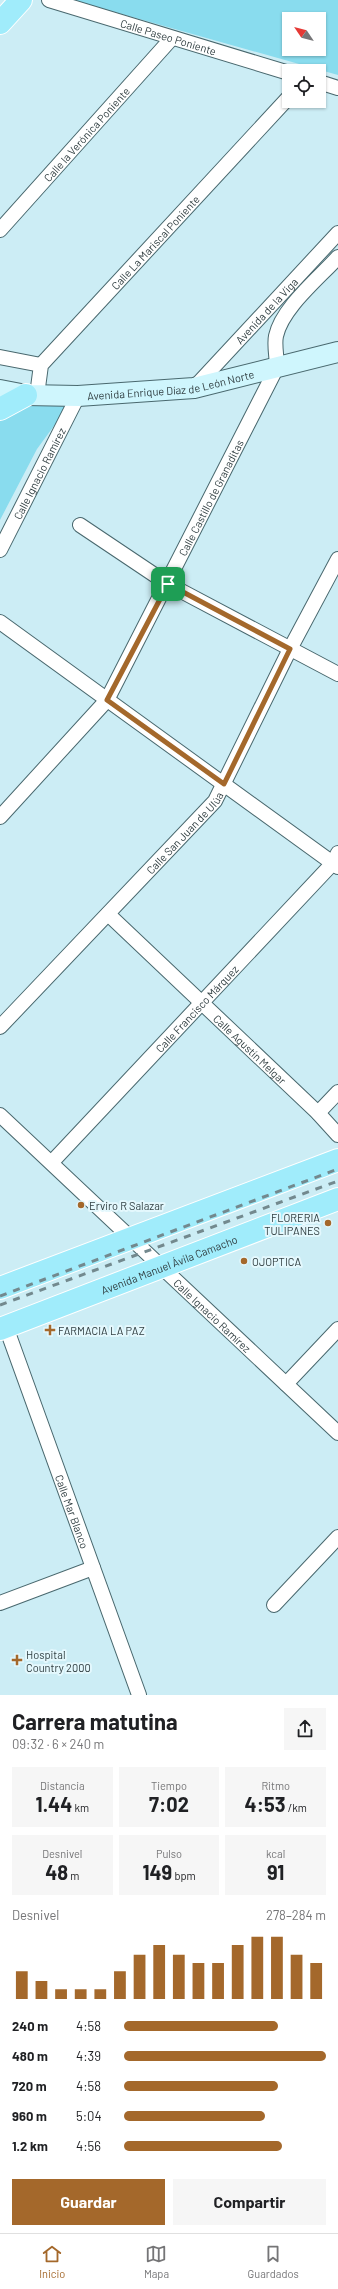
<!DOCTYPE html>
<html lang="es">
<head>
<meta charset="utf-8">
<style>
  :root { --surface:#fff; --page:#f6f6f6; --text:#202124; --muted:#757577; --line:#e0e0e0; --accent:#a4682b }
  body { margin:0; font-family:Barlow,sans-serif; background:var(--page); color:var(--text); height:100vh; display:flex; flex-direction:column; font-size:15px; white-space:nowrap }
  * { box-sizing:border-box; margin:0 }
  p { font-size:13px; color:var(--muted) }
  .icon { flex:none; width:22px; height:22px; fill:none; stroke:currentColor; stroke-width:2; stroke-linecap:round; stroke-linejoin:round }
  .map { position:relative; height:1695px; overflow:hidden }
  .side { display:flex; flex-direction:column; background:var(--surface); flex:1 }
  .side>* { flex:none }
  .needle { width:26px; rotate:305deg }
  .fabs { position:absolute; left:282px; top:12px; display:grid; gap:8px }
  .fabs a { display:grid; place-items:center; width:44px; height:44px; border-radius:0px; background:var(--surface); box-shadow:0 1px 3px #0004; font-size:20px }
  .pin { position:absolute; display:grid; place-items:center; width:34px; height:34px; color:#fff; margin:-17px; border-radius:8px; box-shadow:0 2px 6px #0006 }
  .round { display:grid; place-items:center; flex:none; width:42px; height:42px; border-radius:0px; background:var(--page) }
  .head { display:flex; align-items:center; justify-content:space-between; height:68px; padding:0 12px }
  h1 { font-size:22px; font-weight:700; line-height:30px }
  .stats { display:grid; grid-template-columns:repeat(3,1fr); gap:6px; height:68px; padding:4px 12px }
  .stats div { display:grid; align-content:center; border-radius:0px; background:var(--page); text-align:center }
  .stats b { font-size:20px; font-weight:700 }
  .stats small { font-size:11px; font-weight:400 }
  .stats p { font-size:11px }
  .chart { height:112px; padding:8px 12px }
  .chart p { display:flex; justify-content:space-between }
  .chart svg { width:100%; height:72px; margin-top:4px; stroke:var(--accent); stroke-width:6 }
  .cta { display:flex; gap:8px; margin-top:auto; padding:8px 12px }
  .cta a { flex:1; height:46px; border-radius:0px; background:var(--accent); color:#fff; font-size:16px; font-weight:700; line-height:46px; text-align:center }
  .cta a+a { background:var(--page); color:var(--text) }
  ul { padding:0 12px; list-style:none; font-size:13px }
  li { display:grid; grid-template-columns:64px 48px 1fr; align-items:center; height:30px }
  li i { height:10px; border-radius:5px; background:var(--accent) }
  .tabs { display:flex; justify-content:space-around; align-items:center; height:56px; border-top:1px solid var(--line); background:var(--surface); font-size:11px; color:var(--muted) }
  .tabs a { display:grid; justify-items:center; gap:2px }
  .tabs .selected { color:var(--accent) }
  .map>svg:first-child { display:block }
</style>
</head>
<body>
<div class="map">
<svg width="338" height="1695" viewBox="0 0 338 1695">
  <rect width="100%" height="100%" fill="#ccedf5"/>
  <!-- green -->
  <g fill="#89dcee" fill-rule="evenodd">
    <path d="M72,0H338V75ZM289,19H319V49H289Z"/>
    <polygon points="0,396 73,400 37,449 0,520"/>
  </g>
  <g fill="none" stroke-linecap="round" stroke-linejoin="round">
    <!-- minor casing -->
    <g stroke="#49686e" stroke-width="16">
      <g id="minor">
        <path id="s1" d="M49,0L289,73"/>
        <polyline points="319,82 338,88"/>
        <path id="s2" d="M0,230L172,38"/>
        <polyline points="0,357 41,365"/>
        <path id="s3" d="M194,388L338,233"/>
        <path id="s4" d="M37,395L41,365L289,97"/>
        <polyline points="80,525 168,584 338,674"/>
        <path id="s5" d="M0,550L78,396"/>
        <polyline points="0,622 338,867"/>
        <path id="s6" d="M0,817L107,700L277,367C277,358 274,345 276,336C282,308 318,279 338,257"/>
        <path id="s7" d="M108,914L318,1113L338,1135"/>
        <path id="s8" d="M0,1027L215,801L290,649L338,559"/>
        <polyline points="318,1113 338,1092"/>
        <path id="s9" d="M0,1115L338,1433"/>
        <path id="s10" d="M52,1162L333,863L338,853"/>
        <path id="s11" d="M6,1327L139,1695"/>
        <polyline points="286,1384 338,1329"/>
        <polyline points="0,1603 93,1568"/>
        <polyline points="274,1605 338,1537"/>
      </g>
    </g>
    <!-- secondary casing -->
    <g stroke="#49686e" stroke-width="22">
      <g id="secondary">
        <path id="s12" d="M0,390L26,395L78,396L194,388L338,352"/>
      </g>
    </g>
    <!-- primary casing -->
    <g stroke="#fff" stroke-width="24">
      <g id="primary">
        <polyline points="0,23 21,0"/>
        <polyline points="0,409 26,395"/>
        <polyline points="0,1288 338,1160"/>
        <path id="s13" d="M0,1329L338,1199"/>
      </g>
    </g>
    <!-- minor -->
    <use href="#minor" stroke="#fff" stroke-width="14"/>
    <!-- secondary -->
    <use href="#secondary" stroke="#cff6fd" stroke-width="20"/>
    <!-- primary -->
    <use href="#primary" stroke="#a0ecfb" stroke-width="22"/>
    <!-- rail -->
    <g stroke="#73898e" stroke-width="3" stroke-dasharray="7 7" stroke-linecap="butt">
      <polyline points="0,1296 338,1169"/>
      <polyline points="0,1305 338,1181"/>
    </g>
  </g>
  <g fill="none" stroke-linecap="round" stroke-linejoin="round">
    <!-- route casing -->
    <g stroke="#fff" stroke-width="8">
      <polygon id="route" points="168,584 290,649 224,784 107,700"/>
    </g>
    <!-- route -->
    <use href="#route" stroke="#a4682b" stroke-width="5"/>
  </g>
  <!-- markers -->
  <g fill="#a4682b" stroke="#e4f8fd" stroke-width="1.5">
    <circle cx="81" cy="1205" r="4"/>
    <circle cx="328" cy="1223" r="4"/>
    <circle cx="244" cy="1261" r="4"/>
    <path d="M48 1324h4v4h4v4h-4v4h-4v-4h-4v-4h4z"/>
    <path d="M15 1654h4v4h4v4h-4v4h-4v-4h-4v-4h4z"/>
  </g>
  <g text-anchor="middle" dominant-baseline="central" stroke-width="4" stroke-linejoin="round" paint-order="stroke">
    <!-- street labels -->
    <g font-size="11" fill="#303e41" stroke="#e4f8fd">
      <text stroke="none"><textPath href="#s1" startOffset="125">Calle Paseo Poniente</textPath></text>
      <text stroke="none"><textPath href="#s2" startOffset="129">Calle la Verónica Poniente</textPath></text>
      <text stroke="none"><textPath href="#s4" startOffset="198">Calle La Mariscal Poniente</textPath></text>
      <text stroke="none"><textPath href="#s3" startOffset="106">Avenida de la Viga</textPath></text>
      <text stroke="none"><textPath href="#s12" startOffset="172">Avenida Enrique Díaz de León Norte</textPath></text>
      <text stroke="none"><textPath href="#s5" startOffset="86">Calle Ignacio Ramírez</textPath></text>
      <text stroke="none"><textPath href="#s6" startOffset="386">Calle Castillo de Granaditas</textPath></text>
      <text stroke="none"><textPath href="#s8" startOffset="268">Calle San Juan de Ulúa</textPath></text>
      <text stroke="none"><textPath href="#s10" startOffset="211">Calle Francisco Márquez</textPath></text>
      <text stroke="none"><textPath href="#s7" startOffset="196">Calle Agustín Melgar</textPath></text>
      <text stroke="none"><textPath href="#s13" startOffset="181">Avenida Manuel Ávila Camacho</textPath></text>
      <text stroke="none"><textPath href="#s9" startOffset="292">Calle Ignacio Ramírez</textPath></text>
      <text stroke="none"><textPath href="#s11" startOffset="196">Calle Mar Blanco</textPath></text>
    </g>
    <!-- poi labels -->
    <g font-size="11" fill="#303e41" stroke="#e4f8fd" text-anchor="start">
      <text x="89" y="1205">Erviro R Salazar</text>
      <text x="320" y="1217" text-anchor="end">FLORERIA<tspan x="320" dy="13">TULIPANES</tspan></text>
      <text x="252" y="1261">OJOPTICA</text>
      <text x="58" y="1330">FARMACIA LA PAZ</text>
      <text x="26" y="1654">Hospital<tspan x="26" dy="13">Country 2000</tspan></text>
    </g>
  </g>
</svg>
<div class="fabs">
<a><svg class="needle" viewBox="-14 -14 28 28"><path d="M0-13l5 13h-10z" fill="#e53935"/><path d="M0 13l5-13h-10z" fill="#757577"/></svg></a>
<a><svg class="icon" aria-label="locate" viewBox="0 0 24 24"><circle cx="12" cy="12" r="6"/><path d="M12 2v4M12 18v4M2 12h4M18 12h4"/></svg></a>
</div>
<div class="pin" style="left:168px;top:584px;background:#1e9e55"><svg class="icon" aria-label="arrive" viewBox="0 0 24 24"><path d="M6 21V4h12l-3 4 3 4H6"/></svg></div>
</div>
<section class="side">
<div class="head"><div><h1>Carrera matutina</h1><p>09:32 · 6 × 240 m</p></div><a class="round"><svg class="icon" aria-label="share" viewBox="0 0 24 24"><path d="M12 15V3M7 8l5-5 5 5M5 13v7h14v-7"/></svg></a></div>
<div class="stats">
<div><p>Distancia</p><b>1.44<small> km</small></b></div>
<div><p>Tiempo</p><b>7:02</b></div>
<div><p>Ritmo</p><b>4:53<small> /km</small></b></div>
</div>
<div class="stats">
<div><p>Desnivel</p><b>48<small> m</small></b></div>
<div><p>Pulso</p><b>149<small> bpm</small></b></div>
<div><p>kcal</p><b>91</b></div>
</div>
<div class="chart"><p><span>Desnivel</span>278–284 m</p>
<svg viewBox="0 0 160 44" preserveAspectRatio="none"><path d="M5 44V27M15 44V33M25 44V38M35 44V38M45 44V38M55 44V27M65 44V17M75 44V11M85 44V17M95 44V22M105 44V22M115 44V11M125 44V6M135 44V6M145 44V17M155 44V22"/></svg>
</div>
<ul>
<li><b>240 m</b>4:58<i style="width:76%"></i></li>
<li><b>480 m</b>4:39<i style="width:100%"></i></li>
<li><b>720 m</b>4:58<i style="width:76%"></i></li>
<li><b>960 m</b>5:04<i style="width:70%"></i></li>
<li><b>1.2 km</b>4:56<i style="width:78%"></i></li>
</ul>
<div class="cta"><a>Guardar</a><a>Compartir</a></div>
</section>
<nav class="tabs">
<a class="selected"><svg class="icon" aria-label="home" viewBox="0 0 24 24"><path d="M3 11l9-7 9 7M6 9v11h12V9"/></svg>Inicio</a>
<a><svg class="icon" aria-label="map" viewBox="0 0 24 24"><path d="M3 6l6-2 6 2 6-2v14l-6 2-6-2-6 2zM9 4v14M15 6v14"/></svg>Mapa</a>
<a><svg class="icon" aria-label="saved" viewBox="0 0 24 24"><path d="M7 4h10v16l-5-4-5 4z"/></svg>Guardados</a>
</nav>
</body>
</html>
